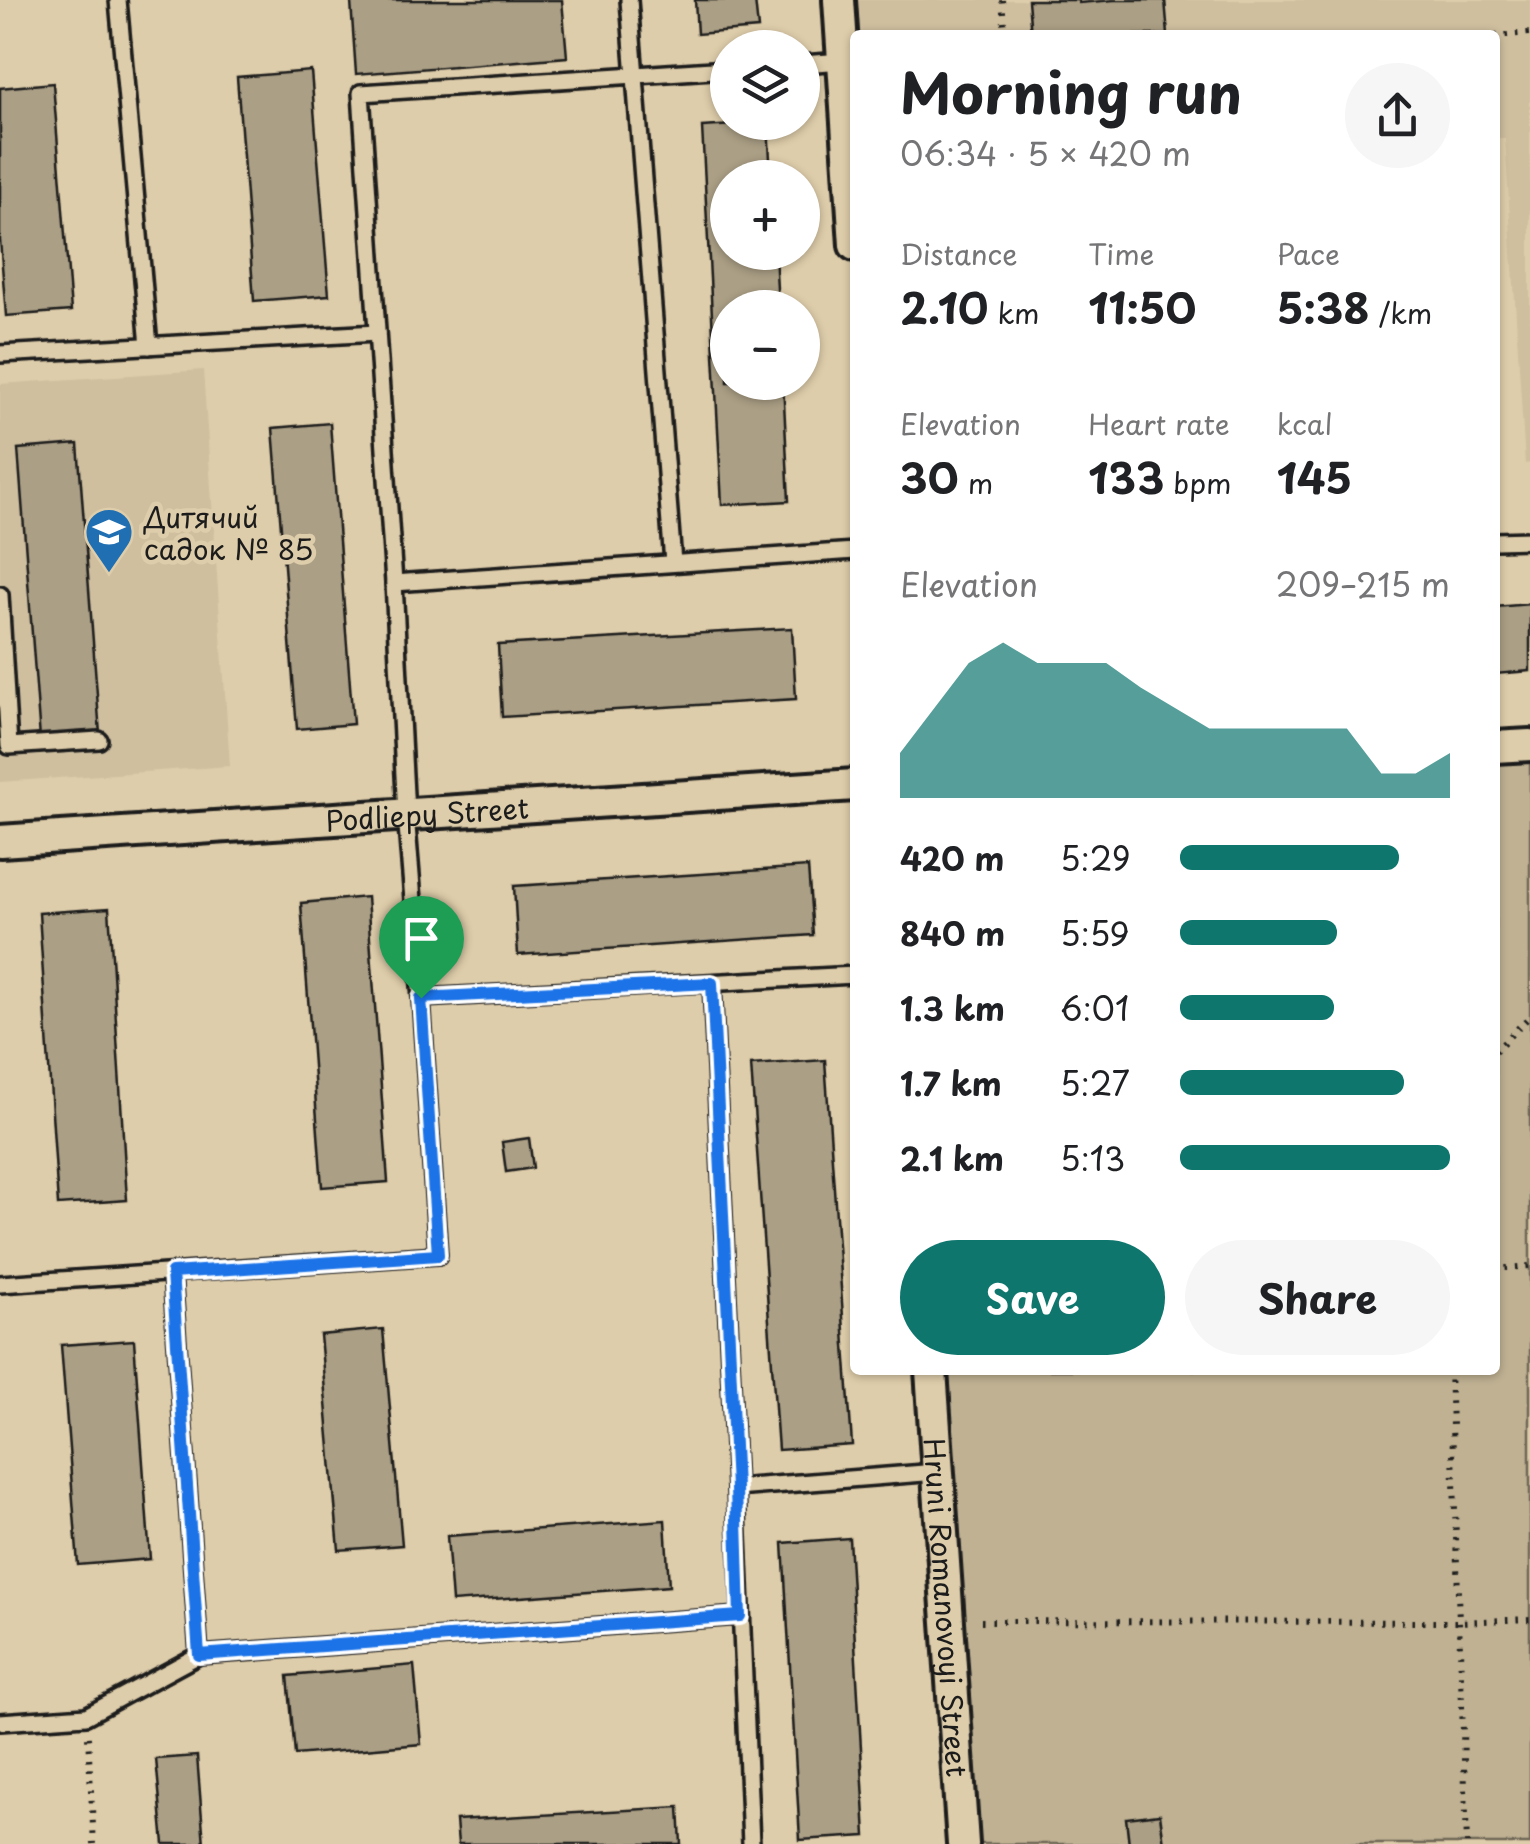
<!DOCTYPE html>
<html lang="en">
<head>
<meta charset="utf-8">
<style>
  :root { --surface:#fff; --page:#f6f6f6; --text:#202124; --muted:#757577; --accent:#0f766e }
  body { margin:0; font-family:"Playpen Sans",sans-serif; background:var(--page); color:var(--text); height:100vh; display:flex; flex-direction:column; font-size:38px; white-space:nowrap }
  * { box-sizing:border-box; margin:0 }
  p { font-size:32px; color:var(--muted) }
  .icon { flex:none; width:55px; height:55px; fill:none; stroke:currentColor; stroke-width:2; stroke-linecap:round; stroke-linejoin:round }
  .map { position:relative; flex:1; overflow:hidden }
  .details { position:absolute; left:850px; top:30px; width:650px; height:1345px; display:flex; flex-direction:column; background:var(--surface); border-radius:10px; box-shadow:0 2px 8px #0004 }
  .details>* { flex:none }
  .controls { position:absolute; left:710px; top:30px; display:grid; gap:20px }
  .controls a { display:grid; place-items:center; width:110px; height:110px; border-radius:50%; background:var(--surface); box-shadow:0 2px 8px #0004; font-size:50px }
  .pin { position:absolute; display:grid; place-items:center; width:85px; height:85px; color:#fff; margin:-102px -42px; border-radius:50% 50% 50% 0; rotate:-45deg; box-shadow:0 0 10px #0007 }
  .pin .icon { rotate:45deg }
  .round { display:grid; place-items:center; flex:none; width:105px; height:105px; border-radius:52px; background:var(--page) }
  .summary { display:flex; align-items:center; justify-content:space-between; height:170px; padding:0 50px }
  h1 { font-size:55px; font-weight:700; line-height:75px }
  .figures { display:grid; grid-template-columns:repeat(3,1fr); gap:15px; height:170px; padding:10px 50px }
  .figures div { display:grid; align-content:center }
  .figures b { font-size:42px; font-weight:700 }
  .figures small { font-size:28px; font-weight:400 }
  .figures p { font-size:28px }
  .chart { height:280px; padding:20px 50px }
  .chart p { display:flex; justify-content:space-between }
  .chart svg { width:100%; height:180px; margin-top:10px; fill:var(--accent); opacity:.7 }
  .action { display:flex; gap:20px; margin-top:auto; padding:20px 50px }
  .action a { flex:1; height:115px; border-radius:60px; background:var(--accent); color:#fff; font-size:40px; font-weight:700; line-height:115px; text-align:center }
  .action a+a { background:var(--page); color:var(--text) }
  ul { padding:0 50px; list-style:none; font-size:32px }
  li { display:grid; grid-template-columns:160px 120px 1fr; align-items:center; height:75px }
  li i { height:25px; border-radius:12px; background:var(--accent) }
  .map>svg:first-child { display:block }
</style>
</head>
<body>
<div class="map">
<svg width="1530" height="1844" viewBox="0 0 1530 1844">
  <rect width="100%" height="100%" fill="#decdaa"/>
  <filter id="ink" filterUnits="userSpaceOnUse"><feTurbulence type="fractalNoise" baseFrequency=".01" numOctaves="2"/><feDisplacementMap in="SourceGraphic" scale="20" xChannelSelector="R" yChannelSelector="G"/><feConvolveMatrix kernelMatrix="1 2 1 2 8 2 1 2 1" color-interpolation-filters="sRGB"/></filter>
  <g filter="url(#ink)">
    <!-- built -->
    <g fill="#cfbf9f">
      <polygon points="839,0 1530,0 1530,463 1525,464 1505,138 1495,138 1495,35 855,35"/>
      <polygon points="203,370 230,766 0,782 0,384"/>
    </g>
    <!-- green -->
    <polygon fill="#bfb192" stroke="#6e6657" stroke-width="2.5" points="1530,745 1530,1844 963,1844 931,1370 1495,1370 1495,747"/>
    <!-- building -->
    <g fill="#ab9f85" stroke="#1c1c1c" stroke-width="2.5">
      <polygon points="379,0 562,0 567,57 356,74 351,2"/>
      <polygon points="695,0 755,0 758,29 697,34"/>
      <polygon points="1028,0 1078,0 1079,3 1114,0 1165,0 1168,35 1031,35"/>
      <polygon points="311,71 329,295 254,301 237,77"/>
      <polygon points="53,83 71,311 6,316 0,240 0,88"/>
      <polygon points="768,123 771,178 728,178 728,252 775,252 778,308 728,308 728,382 783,382 789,501 722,505 702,127"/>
      <polygon points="330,423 353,724 297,729 273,428"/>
      <polygon points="78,444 100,734 40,739 18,449"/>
      <polygon points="1530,604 1530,671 1495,674 1495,607"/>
      <polygon points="792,628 796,699 502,717 498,645"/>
      <polygon points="808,867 813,935 518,955 514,886"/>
      <polygon points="367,897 388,1182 322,1187 301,903"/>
      <polygon points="109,908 127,1200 58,1205 39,913"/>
      <polygon points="825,1060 852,1445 778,1450 751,1065"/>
      <polygon points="529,1138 533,1168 506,1172 502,1142"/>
      <polygon points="383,1329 402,1545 339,1550 320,1335"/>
      <polygon points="134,1340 150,1559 78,1565 61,1345"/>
      <polygon points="665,1520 669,1586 452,1602 447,1536"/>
      <polygon points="849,1538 866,1836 800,1840 783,1543"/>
      <polygon points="414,1665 421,1744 295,1755 288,1676"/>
      <polygon points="197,1756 204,1844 164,1844 156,1759"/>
      <polygon points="679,1807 681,1844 458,1844 456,1820"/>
      <polygon points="1160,1814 1164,1844 1129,1844 1126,1818"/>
    </g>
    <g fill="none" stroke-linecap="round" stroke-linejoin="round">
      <!-- lane casing -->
      <g stroke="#1c1c1c" stroke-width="22">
        <g id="lane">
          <polyline points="118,0 149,346"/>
          <polyline points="629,0 673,563"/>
          <polyline points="802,64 843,61"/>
          <polyline points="0,354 377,333"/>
          <polyline points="1495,541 1530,540"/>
          <polyline points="394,583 855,551"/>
          <polyline points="0,595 9,746 99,740"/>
          <polyline points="712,983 736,1488 751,1844"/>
          <polyline points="421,998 855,975"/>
          <polyline points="172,1273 199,1655 740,1616"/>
          <polyline points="0,1284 438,1255 421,998 406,814 394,583 361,93 728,69"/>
          <polyline points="736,1488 937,1472"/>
          <polyline points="0,1722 86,1716 199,1655"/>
        </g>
      </g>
      <!-- street casing -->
      <g stroke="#1c1c1c" stroke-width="38">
        <g id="street">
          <polyline points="839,0 855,245"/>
          <polyline points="1495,747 1530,745"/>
          <path id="s1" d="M0,841L855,785"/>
          <path id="s2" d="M931,1370L963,1844"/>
        </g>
      </g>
      <!-- path -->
      <g stroke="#1c1c1c" stroke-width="6" stroke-dasharray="2.5 8" stroke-linecap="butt">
        <polyline points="1002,0 1005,35"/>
        <polyline points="1495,36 1530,33"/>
        <polyline points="1495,1051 1530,1016"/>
        <polyline points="1495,1269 1530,1266"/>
        <polyline points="1450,1370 1467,1844"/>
        <polyline points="981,1621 1459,1622 1530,1619"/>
        <polyline points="88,1737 94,1844"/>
      </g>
      <!-- lane -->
      <use href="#lane" stroke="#decdaa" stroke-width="15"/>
      <!-- street -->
      <use href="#street" stroke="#decdaa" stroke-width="30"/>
    </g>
  </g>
  <g fill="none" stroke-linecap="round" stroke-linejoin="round" filter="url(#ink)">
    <!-- route casing -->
    <g stroke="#fff" stroke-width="20">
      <polygon id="route" points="712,983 736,1488 740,1616 199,1655 172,1273 438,1255 421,998"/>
    </g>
    <!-- route -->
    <use href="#route" stroke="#1a73e8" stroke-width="12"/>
  </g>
  <!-- icons -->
  <defs>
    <g id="school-pin" transform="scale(2.5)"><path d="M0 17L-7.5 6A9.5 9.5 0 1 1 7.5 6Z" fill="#1f6fb2" stroke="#decdaa"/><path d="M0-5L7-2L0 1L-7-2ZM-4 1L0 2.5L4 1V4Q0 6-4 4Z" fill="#fff"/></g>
  </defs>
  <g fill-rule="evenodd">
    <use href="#school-pin" x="109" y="532"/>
  </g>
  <g text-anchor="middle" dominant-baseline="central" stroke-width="9" stroke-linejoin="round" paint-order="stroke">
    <!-- poi labels -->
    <g font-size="28" fill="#1c1c1c" stroke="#decdaa" text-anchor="start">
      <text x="144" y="516">Дитячий<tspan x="144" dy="32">садок № 85</tspan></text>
    </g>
    <!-- street labels -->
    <g font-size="28" fill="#1c1c1c" stroke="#decdaa">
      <text stroke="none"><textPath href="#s1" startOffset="428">Podliepy Street</textPath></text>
      <text stroke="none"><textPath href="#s2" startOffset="238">Hruni Romanovoyi Street</textPath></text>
    </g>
  </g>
</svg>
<div class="controls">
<a><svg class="icon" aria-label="layers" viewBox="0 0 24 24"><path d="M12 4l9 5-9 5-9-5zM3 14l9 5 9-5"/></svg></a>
<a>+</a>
<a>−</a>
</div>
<div class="pin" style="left:421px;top:998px;background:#1e9e55"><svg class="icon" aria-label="arrive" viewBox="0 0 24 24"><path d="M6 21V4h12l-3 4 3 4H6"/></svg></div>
<section class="details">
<div class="summary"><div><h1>Morning run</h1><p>06:34 · 5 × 420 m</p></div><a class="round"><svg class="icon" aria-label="share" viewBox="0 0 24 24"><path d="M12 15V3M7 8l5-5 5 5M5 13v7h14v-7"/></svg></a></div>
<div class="figures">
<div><p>Distance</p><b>2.10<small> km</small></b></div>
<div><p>Time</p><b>11:50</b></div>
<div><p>Pace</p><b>5:38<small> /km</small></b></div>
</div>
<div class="figures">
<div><p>Elevation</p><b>30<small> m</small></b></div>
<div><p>Heart rate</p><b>133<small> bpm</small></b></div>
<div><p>kcal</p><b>145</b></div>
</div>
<div class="chart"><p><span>Elevation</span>209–215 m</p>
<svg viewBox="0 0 160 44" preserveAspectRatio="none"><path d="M0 44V33L10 22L20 11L30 6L40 11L50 11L60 11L70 17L80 22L90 27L100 27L110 27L120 27L130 27L140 38L150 38L160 33V44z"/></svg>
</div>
<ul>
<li><b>420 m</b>5:29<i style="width:81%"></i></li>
<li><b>840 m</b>5:59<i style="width:58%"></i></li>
<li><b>1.3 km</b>6:01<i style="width:57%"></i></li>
<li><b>1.7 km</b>5:27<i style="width:83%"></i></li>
<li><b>2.1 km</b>5:13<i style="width:100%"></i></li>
</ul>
<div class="action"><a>Save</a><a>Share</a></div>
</section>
</div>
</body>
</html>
